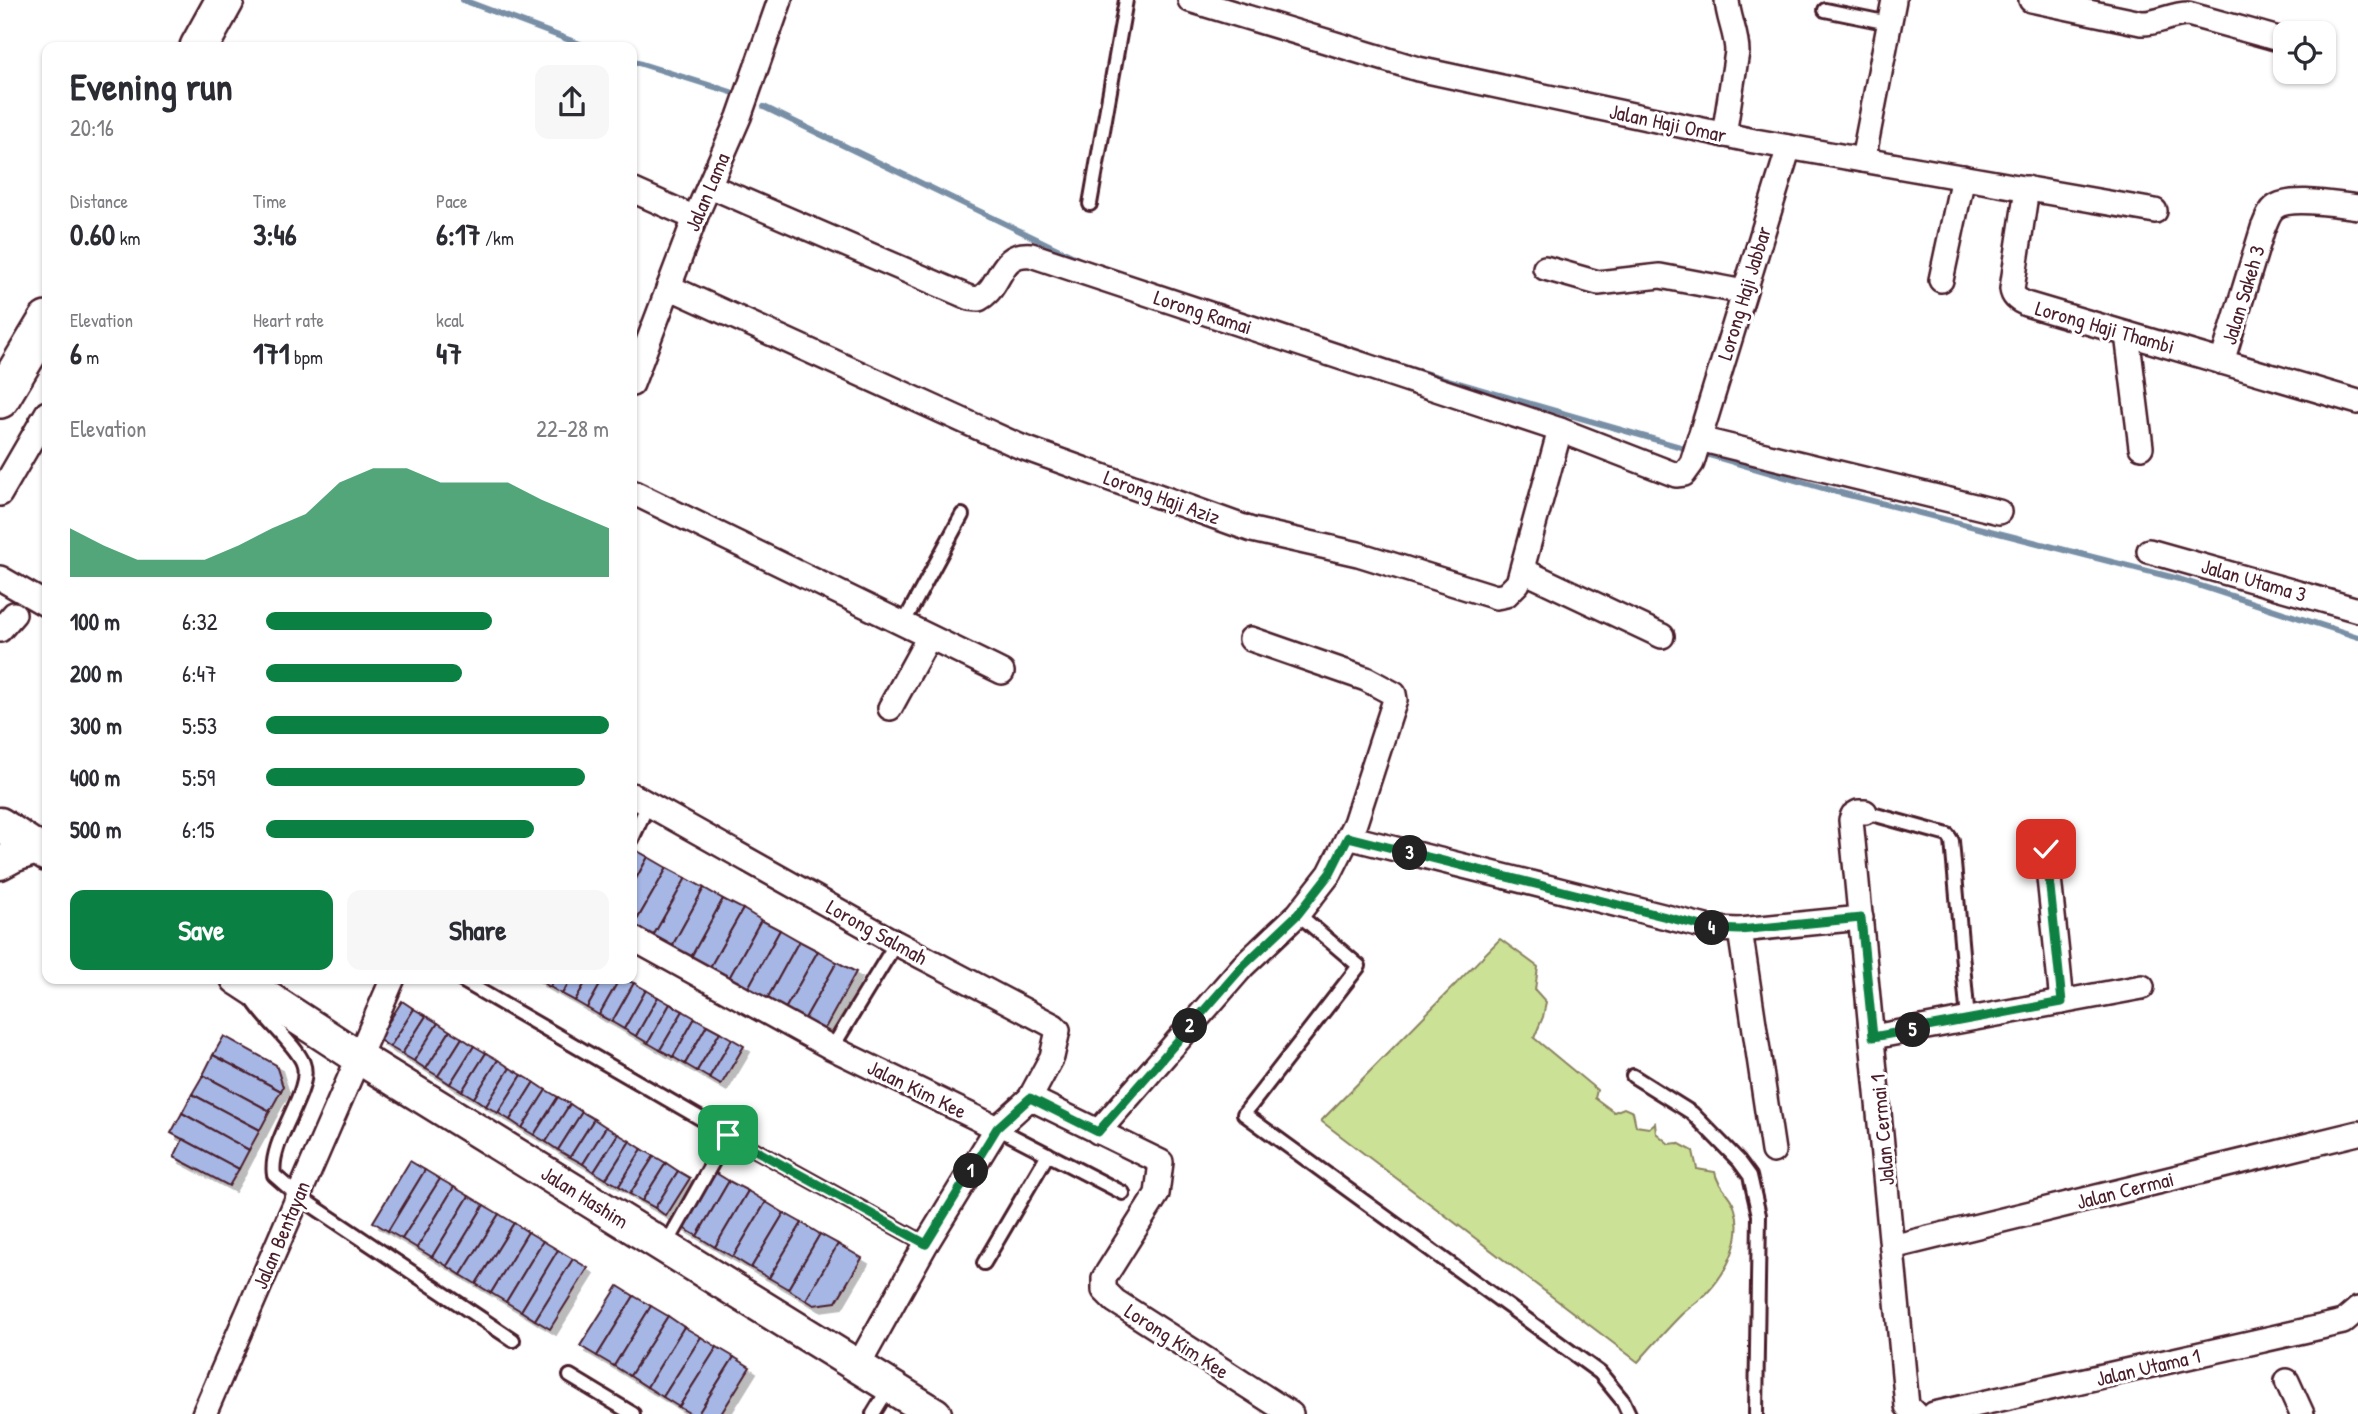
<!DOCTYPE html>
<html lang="en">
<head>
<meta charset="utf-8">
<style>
  :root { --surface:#fff; --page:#f7f7f7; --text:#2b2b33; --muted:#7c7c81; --accent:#0b8043 }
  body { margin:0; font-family:"Patrick Hand",sans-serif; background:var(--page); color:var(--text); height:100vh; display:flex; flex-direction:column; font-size:26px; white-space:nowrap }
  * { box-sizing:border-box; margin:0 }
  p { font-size:23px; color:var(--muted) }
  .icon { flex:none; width:38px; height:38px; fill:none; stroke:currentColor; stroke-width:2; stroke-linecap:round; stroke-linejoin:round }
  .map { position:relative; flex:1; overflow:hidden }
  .sheet { position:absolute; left:42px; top:42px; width:595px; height:942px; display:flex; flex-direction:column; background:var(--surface); border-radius:14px; box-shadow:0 2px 5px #0004 }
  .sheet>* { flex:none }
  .controls { position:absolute; left:2273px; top:21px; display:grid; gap:14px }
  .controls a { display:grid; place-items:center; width:63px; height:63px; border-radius:14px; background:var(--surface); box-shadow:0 2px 5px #0004; font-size:35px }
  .pin { position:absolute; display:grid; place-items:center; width:60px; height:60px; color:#fff; margin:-30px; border-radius:14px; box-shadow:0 4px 10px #0006 }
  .km { position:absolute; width:35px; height:35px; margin:-18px; border-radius:50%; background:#222; color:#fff; font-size:19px; line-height:35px; text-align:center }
  .round { display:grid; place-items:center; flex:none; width:74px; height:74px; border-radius:14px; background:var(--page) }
  .head { display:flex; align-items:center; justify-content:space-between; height:119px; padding:0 28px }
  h1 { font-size:38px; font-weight:800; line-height:52px }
  .stats { display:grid; grid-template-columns:repeat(3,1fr); gap:10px; height:119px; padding:7px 28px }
  .stats div { display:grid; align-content:center }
  .stats b { font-size:30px; font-weight:800 }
  .stats small { font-size:19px; font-weight:400 }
  .stats p { font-size:19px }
  .chart { height:196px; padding:14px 28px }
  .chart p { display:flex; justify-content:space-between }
  .chart svg { width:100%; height:126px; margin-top:7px; fill:var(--accent); opacity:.7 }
  .action { display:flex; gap:14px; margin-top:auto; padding:14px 28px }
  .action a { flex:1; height:80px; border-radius:14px; background:var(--accent); color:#fff; font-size:28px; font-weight:800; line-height:80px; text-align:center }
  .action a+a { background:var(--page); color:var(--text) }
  ul { padding:0 28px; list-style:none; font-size:23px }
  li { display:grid; grid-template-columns:112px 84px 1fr; align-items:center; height:52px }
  li i { height:18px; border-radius:9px; background:var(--accent) }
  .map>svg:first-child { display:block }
</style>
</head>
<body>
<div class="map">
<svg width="2358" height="1414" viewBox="0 0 2358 1414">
  <defs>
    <filter id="shadow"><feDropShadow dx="6" dy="6" stdDeviation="0" flood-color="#0004"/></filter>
  </defs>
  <rect width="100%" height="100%" fill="#fff"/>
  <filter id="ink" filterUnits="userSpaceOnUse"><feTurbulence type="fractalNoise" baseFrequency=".0143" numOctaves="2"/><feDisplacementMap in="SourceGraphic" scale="14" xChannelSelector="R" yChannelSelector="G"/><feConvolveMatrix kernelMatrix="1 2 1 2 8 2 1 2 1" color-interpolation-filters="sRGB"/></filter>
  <g filter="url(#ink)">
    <!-- green -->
    <path fill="#cbe196" stroke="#8a8060" stroke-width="2" d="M1500,939L1538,967L1535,990L1546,1002L1543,1017L1534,1038L1597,1090L1595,1098L1614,1112L1624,1108L1633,1112L1636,1126L1649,1128L1655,1123L1656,1133L1669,1144L1678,1143L1693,1151L1697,1169L1715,1172C1718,1189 1731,1193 1735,1209C1744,1238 1727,1272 1707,1293C1699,1301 1690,1307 1682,1314C1666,1330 1652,1346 1638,1362L1321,1121Z"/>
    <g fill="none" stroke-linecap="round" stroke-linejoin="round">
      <!-- stream -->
      <g stroke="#788fa6" stroke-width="6">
        <polyline points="463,0 588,47"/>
        <polyline points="632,61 731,92"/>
        <polyline points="764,107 1078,259"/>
        <polyline points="1417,371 1837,492 2179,579 2358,637"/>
      </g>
    </g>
    <!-- building -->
    <g fill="#a6b7e6" stroke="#4a1f2b" stroke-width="2" filter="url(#shadow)">
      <polygon points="632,848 648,857 632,886"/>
      <polygon points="648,857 667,868 633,927 632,886"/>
      <polygon points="667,868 686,878 652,938 633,927"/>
      <polygon points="686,878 704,888 671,948 652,938"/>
      <polygon points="704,888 723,899 690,959 671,948"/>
      <polygon points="723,899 743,909 709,969 690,959"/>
      <polygon points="743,909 761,920 728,980 709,969"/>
      <polygon points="761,920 780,930 747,990 728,980"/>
      <polygon points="780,930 799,941 766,1001 747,990"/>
      <polygon points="799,941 818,951 784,1011 766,1001"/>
      <polygon points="818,951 837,962 803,1022 784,1011"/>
      <polygon points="837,962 856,972 823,1032 803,1022"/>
      <polygon points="539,978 555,978 550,987 538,980"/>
      <polygon points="555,978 572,978 562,994 550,987"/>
      <polygon points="572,978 588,978 575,1001 562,994"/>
      <polygon points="588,978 604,978 587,1008 575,1001"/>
      <polygon points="604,978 620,978 599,1015 587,1008"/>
      <polygon points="620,978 634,983 612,1022 599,1015"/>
      <polygon points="634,983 646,990 624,1029 612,1022"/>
      <polygon points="646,990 658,997 636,1036 624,1029"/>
      <polygon points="658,997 670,1004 648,1043 636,1036"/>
      <polygon points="402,1001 414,1009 390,1047 378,1039"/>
      <polygon points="670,1004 683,1011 660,1050 648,1043"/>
      <polygon points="414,1009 426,1016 402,1054 390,1047"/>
      <polygon points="683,1011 695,1018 673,1057 660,1050"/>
      <polygon points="426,1016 438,1023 414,1061 402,1054"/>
      <polygon points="695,1018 707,1025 685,1064 673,1057"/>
      <polygon points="438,1023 450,1031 426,1069 414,1061"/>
      <polygon points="707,1025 720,1032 697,1071 685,1064"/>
      <polygon points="450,1031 462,1038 438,1076 426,1069"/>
      <polygon points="720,1032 732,1039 709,1078 697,1071"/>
      <polygon points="224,1036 276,1065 283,1087 281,1091 213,1055"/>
      <polygon points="462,1038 474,1046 450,1084 438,1076"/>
      <polygon points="732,1039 744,1046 721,1085 709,1078"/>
      <polygon points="474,1046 486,1053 462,1091 450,1084"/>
      <polygon points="486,1053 498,1060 474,1098 462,1091"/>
      <polygon points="213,1055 281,1091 270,1111 203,1075"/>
      <polygon points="498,1060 510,1068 486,1106 474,1098"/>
      <polygon points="510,1068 522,1075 498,1113 486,1106"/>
      <polygon points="203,1075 270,1111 260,1130 192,1094"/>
      <polygon points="522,1075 534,1082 510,1120 498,1113"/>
      <polygon points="534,1082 546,1090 522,1128 510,1120"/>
      <polygon points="546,1090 558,1097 534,1135 522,1128"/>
      <polygon points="192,1094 260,1130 249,1150 182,1113"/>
      <polygon points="558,1097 570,1104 546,1142 534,1135"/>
      <polygon points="570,1104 582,1112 558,1150 546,1142"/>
      <polygon points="582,1112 594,1119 570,1157 558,1150"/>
      <polygon points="182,1113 249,1150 239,1169 171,1133"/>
      <polygon points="594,1119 606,1127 583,1164 570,1157"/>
      <polygon points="606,1127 618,1134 594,1172 583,1164"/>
      <polygon points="618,1134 630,1141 606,1179 594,1172"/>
      <polygon points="183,1139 239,1169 229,1186 174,1157"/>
      <polygon points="630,1141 642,1149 619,1186 606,1179"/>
      <polygon points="642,1149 654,1156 630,1194 619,1186"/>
      <polygon points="654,1156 666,1163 642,1201 630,1194"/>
      <polygon points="410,1161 425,1170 388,1231 373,1222"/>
      <polygon points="666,1163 678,1171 655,1208 642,1201"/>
      <polygon points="425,1170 440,1179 402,1239 388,1231"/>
      <polygon points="711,1170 729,1181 697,1236 678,1225"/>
      <polygon points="678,1171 690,1178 666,1216 655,1208"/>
      <polygon points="440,1179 454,1187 417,1248 402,1239"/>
      <polygon points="729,1181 748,1191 715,1247 697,1236"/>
      <polygon points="454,1187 469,1196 432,1257 417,1248"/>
      <polygon points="748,1191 766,1202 733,1257 715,1247"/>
      <polygon points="469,1196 484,1205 447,1266 432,1257"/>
      <polygon points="766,1202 784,1213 751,1268 733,1257"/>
      <polygon points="484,1205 499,1214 461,1275 447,1266"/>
      <polygon points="784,1213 802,1223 769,1278 751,1268"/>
      <polygon points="499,1214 514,1223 476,1284 461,1275"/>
      <polygon points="514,1223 528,1232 491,1293 476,1284"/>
      <polygon points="802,1223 820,1234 788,1289 769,1278"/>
      <polygon points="528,1232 543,1241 506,1302 491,1293"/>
      <polygon points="820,1234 838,1244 806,1300 788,1289"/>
      <polygon points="543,1241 558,1250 521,1311 506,1302"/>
      <polygon points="838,1244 862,1258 836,1302 814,1305 806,1300"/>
      <polygon points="558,1250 573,1259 535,1320 521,1311"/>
      <polygon points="573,1259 588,1268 550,1329 535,1320"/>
      <polygon points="618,1286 634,1296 597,1356 580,1346"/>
      <polygon points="634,1296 651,1306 614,1366 597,1356"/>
      <polygon points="651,1306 668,1316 630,1376 614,1366"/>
      <polygon points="668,1316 684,1327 647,1387 630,1376"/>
      <polygon points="684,1327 701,1337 663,1397 647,1387"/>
      <polygon points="701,1337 717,1347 679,1407 663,1397"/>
      <polygon points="717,1347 734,1357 698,1414 691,1414 679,1407"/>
      <polygon points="734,1357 750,1367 721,1414 698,1414"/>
    </g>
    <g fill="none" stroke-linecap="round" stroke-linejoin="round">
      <!-- lane casing -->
      <g stroke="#4a1f2b" stroke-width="18">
        <g id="lane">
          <polyline points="1825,10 1889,23"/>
          <polyline points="1090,204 1126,0"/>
          <polyline points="903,624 962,515"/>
          <polyline points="1865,812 1948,835 1952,841 1968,1020"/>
          <polyline points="632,839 648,804"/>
          <polyline points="1298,914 1359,966 1244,1114 1600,1373 1623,1401 1629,1414"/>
          <polyline points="458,978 743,1143 926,1244"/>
          <path d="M253,1000C265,1020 296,1045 303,1063C314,1090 268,1140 274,1175L298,1196L513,1340"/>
          <polyline points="832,1048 896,943"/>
          <polyline points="1633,1076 1692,1113 1739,1161 1750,1176 1759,1215 1756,1414"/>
          <polyline points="997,1128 1123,1193"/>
          <polyline points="665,1247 728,1135"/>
          <polyline points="984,1263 1048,1154"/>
          <polyline points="570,1376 633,1414"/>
          <polyline points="873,1414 890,1386"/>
        </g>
      </g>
      <!-- street casing -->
      <g stroke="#4a1f2b" stroke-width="28">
        <g id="street">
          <polyline points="1190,0 1418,69 1754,141 2155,211"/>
          <path d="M2031,0L2141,23C2157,24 2171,14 2188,14L2286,41"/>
          <path d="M1724,135L1737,52C1737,34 1728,18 1727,0"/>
          <polyline points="1863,160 1894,0"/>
          <path d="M710,186L970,298L979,299C1003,286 998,252 1031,255L1560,430L1676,475L1684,474L1692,463L1789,147"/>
          <path d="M2027,188L2012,289C2013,298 2019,300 2026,304L2358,402"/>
          <polyline points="632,190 695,218"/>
          <polyline points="1545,268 1598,283 1660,276 1744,292"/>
          <polyline points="1941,280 1963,177"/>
          <polyline points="669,287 1019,446 1252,530 1358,554 1496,597 1506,595 1518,583 1560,430"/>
          <polyline points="2127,334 2141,447"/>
          <path d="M2222,362L2263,228C2266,222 2268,213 2274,208C2289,195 2339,205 2358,207"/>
          <polyline points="632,384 695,218 739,117 780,0"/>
          <polyline points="1699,439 1999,512"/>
          <polyline points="632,492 1002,672"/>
          <polyline points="0,494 47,413"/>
          <polyline points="2149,551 2358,610"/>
          <polyline points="1522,570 1662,636"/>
          <polyline points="0,578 47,605"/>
          <polyline points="0,630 14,614"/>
          <polyline points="890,708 929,637"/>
          <polyline points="632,795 896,943 1054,1026 1058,1030 1052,1057 1030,1098 997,1128 926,1244 858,1366"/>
          <polyline points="1865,812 1858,812 1853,815 1851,820 1907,1406 1915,1414"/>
          <polyline points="1348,837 1714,929 1740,930 1861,918"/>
          <polyline points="2046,849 2062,1002"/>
          <polyline points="1740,930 1773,1151"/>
          <polyline points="632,938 832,1048 997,1128"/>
          <polyline points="1873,1037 2142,987"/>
          <polyline points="1030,1098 1161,1162 1157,1194 1104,1278 1104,1290 1115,1301 1291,1414"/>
          <polyline points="1098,1132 1243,966 1298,914 1330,873 1355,823 1395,700 1394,694 1366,679 1251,639"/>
          <polyline points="1892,1247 2358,1133"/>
          <polyline points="2287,1381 2302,1414"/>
          <polyline points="204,1414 393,978"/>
          <polyline points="1934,1414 2343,1322 2358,1309"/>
        </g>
      </g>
      <!-- secondary casing -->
      <g stroke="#4a1f2b" stroke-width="37">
        <g id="secondary">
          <polyline points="0,824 47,855"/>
          <polyline points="0,863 13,856 36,848"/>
          <polyline points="237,978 358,1057 935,1414"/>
        </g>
      </g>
      <!-- primary casing -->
      <g stroke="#4a1f2b" stroke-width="42">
        <g id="primary">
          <polyline points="199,47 225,0"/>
          <polyline points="0,399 47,321"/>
        </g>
      </g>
      <!-- lane -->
      <use href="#lane" stroke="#fff" stroke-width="12"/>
      <!-- street -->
      <use href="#street" stroke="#fff" stroke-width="23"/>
      <!-- secondary -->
      <use href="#secondary" stroke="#fff" stroke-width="32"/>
      <!-- primary -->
      <use href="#primary" stroke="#fff" stroke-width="37"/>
    </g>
  </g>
  <g fill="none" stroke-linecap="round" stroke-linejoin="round" filter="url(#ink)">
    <!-- route casing -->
    <g stroke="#fff" stroke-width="14">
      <polyline id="route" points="728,1135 926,1244 997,1128 1030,1098 1098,1132 1243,966 1298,914 1330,873 1348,837 1714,929 1740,930 1861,918 1873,1037 2062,1002 2046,849"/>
    </g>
    <!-- route -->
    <use href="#route" stroke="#0b8043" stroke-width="9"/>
  </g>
  <g text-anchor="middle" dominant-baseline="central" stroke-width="6" stroke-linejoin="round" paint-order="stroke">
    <!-- street labels -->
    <g font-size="21" fill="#4a1f2b" stroke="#fff">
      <text transform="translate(1668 123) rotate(12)">Jalan Haji Omar</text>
      <text transform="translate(707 192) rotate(-67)">Jalan Lama</text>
      <text transform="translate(1744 293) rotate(-73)">Lorong Haji Jabbar</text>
      <text transform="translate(2243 295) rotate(-73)">Jalan Sakeh 3</text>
      <text transform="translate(1203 312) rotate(18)">Lorong Ramai</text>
      <text transform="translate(2105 327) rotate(16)">Lorong Haji Thambi</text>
      <text transform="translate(1162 497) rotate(20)">Lorong Haji Aziz</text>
      <text transform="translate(2254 580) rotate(16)">Jalan Utama 3</text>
      <text transform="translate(877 932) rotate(29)">Lorong Salmah</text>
      <text transform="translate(917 1089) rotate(26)">Jalan Kim Kee</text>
      <text transform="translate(1882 1130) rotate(-95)">Jalan Cermai 1</text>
      <text transform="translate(2125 1190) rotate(-14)">Jalan Cermai</text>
      <text transform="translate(585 1197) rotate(32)">Jalan Hashim</text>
      <text transform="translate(281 1235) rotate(-67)">Jalan Bentayan</text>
      <text transform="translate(1177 1341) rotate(33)">Lorong Kim Kee</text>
      <text transform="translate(2148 1367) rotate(-13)">Jalan Utama 1</text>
    </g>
  </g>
</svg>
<div class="controls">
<a><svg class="icon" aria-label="locate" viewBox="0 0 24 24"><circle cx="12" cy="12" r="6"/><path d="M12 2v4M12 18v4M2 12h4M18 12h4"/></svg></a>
</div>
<div class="pin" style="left:728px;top:1135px;background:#1e9e55"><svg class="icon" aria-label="arrive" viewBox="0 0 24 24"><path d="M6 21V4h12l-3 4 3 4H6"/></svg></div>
<div class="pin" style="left:2046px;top:849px;background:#d93025"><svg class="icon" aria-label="check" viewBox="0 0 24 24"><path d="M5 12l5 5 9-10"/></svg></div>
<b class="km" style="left:971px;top:1171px">1</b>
<b class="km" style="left:1190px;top:1026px">2</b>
<b class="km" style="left:1410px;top:853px">3</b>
<b class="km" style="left:1712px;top:928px">4</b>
<b class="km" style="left:1913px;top:1030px">5</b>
<section class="sheet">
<div class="head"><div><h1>Evening run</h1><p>20:16</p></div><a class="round"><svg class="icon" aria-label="share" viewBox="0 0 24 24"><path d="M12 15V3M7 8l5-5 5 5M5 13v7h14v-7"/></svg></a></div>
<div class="stats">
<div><p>Distance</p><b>0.60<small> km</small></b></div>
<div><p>Time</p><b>3:46</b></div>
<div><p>Pace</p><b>6:17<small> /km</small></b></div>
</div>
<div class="stats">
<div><p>Elevation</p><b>6<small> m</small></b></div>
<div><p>Heart rate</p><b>171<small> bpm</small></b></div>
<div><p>kcal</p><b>47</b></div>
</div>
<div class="chart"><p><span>Elevation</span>22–28 m</p>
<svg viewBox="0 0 160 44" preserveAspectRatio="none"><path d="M0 44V27L10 33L20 38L30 38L40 38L50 33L60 27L70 22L80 11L90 6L100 6L110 11L120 11L130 11L140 17L150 22L160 27V44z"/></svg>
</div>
<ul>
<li><b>100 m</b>6:32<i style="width:66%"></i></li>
<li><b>200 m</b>6:47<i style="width:57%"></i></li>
<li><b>300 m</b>5:53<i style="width:100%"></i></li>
<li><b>400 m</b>5:59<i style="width:93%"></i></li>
<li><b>500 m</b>6:15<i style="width:78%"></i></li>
</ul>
<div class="action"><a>Save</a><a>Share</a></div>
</section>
</div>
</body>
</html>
